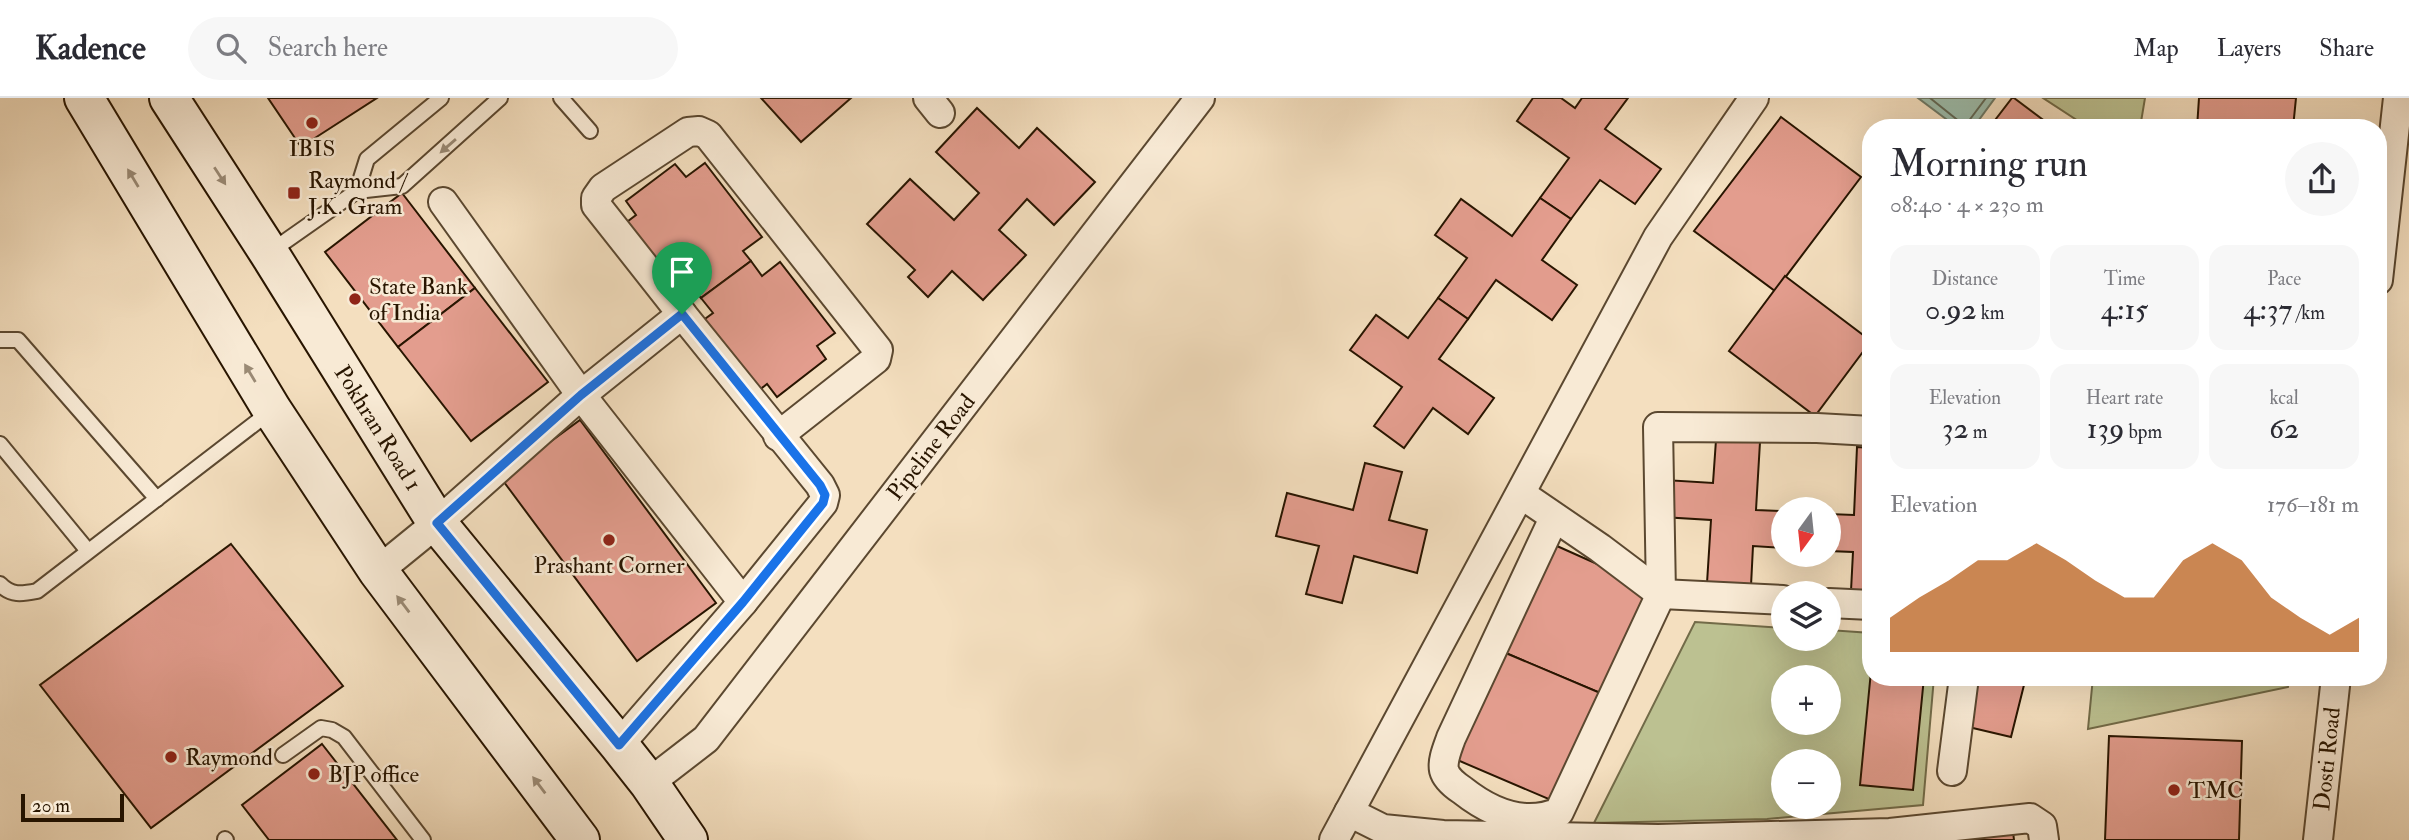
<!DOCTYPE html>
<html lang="en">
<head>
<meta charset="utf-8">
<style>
  :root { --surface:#fff; --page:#f7f7f7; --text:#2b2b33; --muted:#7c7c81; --line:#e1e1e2; --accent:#b45309 }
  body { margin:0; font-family:"IM FELL Double Pica",serif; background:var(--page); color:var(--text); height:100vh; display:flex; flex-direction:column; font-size:26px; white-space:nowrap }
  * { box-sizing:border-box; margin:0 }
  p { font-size:23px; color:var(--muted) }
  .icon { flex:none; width:38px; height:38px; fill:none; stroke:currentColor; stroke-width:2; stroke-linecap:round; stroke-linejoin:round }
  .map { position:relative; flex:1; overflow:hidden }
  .side { position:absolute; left:1862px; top:21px; width:525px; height:567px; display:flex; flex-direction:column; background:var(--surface); border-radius:28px; box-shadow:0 7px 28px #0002 }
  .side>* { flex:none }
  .needle { width:46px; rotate:195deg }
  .fabs { position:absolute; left:1771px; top:399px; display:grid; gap:14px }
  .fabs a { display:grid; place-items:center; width:70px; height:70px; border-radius:50%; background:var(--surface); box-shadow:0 7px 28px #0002; font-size:35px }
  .scale { position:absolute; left:21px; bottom:18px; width:103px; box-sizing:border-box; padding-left:7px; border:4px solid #281500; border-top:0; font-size:19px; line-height:24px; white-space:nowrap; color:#281500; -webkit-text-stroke:5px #f8ead5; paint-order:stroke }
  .pin { position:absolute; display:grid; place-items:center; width:60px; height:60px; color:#fff; margin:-72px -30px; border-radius:50% 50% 50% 0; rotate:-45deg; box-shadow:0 0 7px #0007 }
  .pin .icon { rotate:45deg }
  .round { display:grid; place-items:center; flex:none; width:74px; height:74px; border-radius:37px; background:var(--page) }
  .overview { display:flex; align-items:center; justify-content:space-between; height:119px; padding:0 28px }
  h1 { font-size:38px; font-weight:600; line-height:52px }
  .figures { display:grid; grid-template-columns:repeat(3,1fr); gap:10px; height:119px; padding:7px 28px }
  .figures div { display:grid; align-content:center; border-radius:18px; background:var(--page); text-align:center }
  .figures b { font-size:30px; font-weight:600 }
  .figures small { font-size:19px; font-weight:400 }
  .figures p { font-size:19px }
  .chart { height:196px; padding:14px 28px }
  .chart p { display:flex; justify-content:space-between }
  .chart svg { width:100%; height:126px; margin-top:7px; fill:var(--accent); opacity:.7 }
  header { display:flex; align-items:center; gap:42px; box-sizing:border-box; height:98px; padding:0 35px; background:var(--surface); border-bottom:2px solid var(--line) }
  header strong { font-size:33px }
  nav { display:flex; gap:38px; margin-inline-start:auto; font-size:24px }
  .search { width:490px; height:63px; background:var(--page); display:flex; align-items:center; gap:18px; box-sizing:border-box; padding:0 24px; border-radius:38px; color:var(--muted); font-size:26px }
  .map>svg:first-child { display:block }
</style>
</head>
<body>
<header>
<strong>Kadence</strong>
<div class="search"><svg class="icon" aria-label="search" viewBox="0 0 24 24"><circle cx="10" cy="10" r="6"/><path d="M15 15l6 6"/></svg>Search here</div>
<nav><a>Map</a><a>Layers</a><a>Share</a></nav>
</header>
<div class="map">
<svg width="2409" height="742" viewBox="0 0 2409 742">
  <rect width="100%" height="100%" fill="#f4dfbf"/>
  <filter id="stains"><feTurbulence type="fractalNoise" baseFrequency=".00286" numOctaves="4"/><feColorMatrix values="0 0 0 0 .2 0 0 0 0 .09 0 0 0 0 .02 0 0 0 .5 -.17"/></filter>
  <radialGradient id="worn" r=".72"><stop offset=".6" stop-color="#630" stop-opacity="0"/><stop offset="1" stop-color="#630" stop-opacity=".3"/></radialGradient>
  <!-- green -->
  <g fill="#bcc191" stroke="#726b48" stroke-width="2" fill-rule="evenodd">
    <polygon points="2043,0 2145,0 2140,30 2089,30"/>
    <path d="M1695,524L1783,530V541H1829V532L1871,535V579H1934L1923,707L1767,721L1594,725ZM1783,579H1829V625H1783ZM1783,663H1829V709H1783Z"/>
    <polygon points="2093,579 2289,579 2288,589 2088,631"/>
  </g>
  <!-- water -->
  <polygon fill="#9dbdac" stroke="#6e7a67" stroke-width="2" points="1918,0 1995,0 1973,30 1958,30"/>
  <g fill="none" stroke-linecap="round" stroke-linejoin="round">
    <!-- shore -->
    <polyline stroke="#626956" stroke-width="2" points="1930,0 1965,28 1986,0"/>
  </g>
  <!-- building -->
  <g fill="#e39d8e" stroke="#281500" stroke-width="2">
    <polygon points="268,0 377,0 301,49"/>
    <polygon points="761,0 851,0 801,44"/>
    <polygon points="1533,0 1561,0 1575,10 1582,0 1628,0 1605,31 1661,71 1635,106 1600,82 1571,121 1540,100 1569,60 1517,23"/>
    <polygon points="2012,0 2014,0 2054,30 1989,30"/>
    <polygon points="2199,0 2296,0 2293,30 2197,30"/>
    <polygon points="977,10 1019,50 1037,30 1095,84 1054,127 1027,101 999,132 1026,157 983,202 952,173 928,199 908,179 915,172 867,126 910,81 954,122 979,95 936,54"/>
    <polygon points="1781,19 1861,79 1775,193 1694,133"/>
    <polygon points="705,65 762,139 743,153 751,163 701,200 694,191 676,204 619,130 636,117 626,103 675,66 686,79"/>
    <polygon points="402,95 475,190 398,249 325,154"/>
    <polygon points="1540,100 1571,121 1542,162 1577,187 1552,222 1496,182 1468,221 1438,200 1467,160 1435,137 1461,101 1512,138"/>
    <polygon points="751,163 762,178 780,164 835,235 817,248 826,261 777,299 767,286 753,297 698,226 713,215 701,200"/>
    <polygon points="1785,178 1871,243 1815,318 1729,253"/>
    <polygon points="475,190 548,284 471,343 398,249"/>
    <polygon points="1438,200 1468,221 1439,261 1494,300 1468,336 1433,310 1404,350 1374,328 1402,289 1350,252 1376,217 1408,240"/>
    <polygon points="580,322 716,505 637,563 501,380"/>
    <polygon points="1716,342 1760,344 1756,412 1783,413 1783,450 1753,448 1751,488 1707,485 1711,422 1662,419 1665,382 1713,385"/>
    <polygon points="1857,349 1871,350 1871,494 1851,493 1853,454 1829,453 1829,416 1854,417"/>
    <polygon points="1365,365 1402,374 1389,422 1427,432 1417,475 1354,458 1342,505 1306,496 1319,448 1276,438 1287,395 1353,412"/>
    <polygon points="1548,444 1651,490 1605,597 1501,553"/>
    <polygon points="231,446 343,588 151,730 40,587"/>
    <polygon points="1501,553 1605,597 1558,705 1455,661"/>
    <polygon points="1871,573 1871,579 1924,579 1913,692 1860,687"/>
    <polygon points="1972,579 2026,579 2011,639 1960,627"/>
    <polygon points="2109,638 2242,643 2239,742 2105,742"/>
    <polygon points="322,646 397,742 269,742 242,707"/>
    <polygon points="2012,725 2014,742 1920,742"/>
  </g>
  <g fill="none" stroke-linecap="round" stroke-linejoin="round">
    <!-- lane casing -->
    <g stroke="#5b4830" stroke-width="18">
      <g id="lane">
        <polyline points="441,0 367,61 357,93 402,88 500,0"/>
        <polyline points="561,0 590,33"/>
        <polyline points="270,154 357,93"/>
        <polyline points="0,242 18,242 157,401"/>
        <polyline points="0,346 88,453"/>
        <path d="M0,486C11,498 22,496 37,493L271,313"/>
        <polyline points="283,657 321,630 332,632 344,639 423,742"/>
        <polyline points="225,741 226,742"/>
      </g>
    </g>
    <!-- street casing -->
    <g stroke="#5b4830" stroke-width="32">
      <g id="street">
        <polyline points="928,0 940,15"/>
        <polyline points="443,104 581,297 743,504 823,405 825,397 820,387 682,216"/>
        <polyline points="2378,182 2398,0"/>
        <polyline points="1521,396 1600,450 1661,496 1783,502"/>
        <path d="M1554,420L1451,640C1448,649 1442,662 1444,672C1446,680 1456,688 1462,692C1491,715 1524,729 1559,714L1661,496L1658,329L1817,330L1871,333"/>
        <polyline points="378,473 437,425 581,297 682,216 596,107 596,100 603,90 688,34 699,33 708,37 878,252 876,261 778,338"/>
        <polyline points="1829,505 1871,507"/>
        <polyline points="619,647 743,504"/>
        <polyline points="1952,673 1964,579"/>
        <polyline points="649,685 706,641 1200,0"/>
        <polyline points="1349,714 1383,731 1443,737 1658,741 1890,735 2030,720 2042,728 2044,742"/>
        <polyline points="1334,742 1658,139 1754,0"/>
        <polyline points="2318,742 2336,579"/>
      </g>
    </g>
    <!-- secondary casing -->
    <g stroke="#281500" stroke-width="42">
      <g id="secondary">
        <polyline points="84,0 272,312 378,473 580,742"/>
        <polyline points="169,0 269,155 437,425 619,647 649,685 688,742"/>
      </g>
    </g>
    <!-- lane -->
    <use href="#lane" stroke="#f8ead5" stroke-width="14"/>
    <!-- street -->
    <use href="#street" stroke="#f8ead5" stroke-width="28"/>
    <!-- secondary -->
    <use href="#secondary" stroke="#f8ead5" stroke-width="38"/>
  </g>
  <!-- one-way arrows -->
  <defs><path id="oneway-solid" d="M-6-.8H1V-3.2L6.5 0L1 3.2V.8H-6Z" transform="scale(1.75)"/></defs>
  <g fill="#9a8a75">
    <use href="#oneway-solid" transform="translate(448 48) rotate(139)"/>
    <use href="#oneway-solid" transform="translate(220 78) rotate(57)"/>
    <use href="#oneway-solid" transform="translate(133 80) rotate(-121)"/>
    <use href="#oneway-solid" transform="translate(250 275) rotate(-121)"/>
    <use href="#oneway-solid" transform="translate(403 506) rotate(-127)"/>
    <use href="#oneway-solid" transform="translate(539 687) rotate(-127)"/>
  </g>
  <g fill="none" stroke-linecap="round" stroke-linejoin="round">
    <!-- route casing -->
    <g stroke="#fff" stroke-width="14">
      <polygon id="route" points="682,216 820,387 825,397 823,405 743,504 619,647 437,425 581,297"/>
    </g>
    <!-- route -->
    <use href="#route" stroke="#1a73e8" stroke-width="9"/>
  </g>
  <!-- markers -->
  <g fill="#8f2418" stroke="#f8ead5" stroke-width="2.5">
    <circle cx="312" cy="25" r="7"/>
    <rect x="287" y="88" width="14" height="14" rx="3.5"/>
    <circle cx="355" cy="201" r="7"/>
    <circle cx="609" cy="442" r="7"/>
    <circle cx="171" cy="659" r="7"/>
    <circle cx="314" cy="676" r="7"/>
    <circle cx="2174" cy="692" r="7"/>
  </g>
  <g text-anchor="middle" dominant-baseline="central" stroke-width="5" stroke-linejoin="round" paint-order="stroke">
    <!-- poi labels -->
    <g font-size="23" fill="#281500" stroke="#f8ead5" text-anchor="start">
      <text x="312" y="50" text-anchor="middle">IBIS</text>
      <text x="308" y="82">Raymond /<tspan x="308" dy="26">J.K. Gram</tspan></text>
      <text x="369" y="188">State Bank<tspan x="369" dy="26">of India</tspan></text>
      <text x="609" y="467" text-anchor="middle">Prashant Corner</text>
      <text x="185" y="659">Raymond</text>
      <text x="328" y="676">BJP office</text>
      <text x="2188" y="692">TMC</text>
    </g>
    <!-- street labels -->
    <g font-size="23" fill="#281500" stroke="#f8ead5">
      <text transform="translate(378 330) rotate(58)">Pokhran Road 1</text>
      <text transform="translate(931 349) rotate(-52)">Pipeline Road</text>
      <text transform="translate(2327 661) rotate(-84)">Dosti Road</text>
    </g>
  </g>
  <rect width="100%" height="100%" filter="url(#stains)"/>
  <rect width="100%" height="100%" fill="url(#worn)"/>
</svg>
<div class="fabs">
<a><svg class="needle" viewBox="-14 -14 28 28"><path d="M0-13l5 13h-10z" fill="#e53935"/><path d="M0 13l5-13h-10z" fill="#7c7c81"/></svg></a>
<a><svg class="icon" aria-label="layers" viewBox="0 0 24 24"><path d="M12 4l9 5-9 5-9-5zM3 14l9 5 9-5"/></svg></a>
<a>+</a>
<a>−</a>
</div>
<div class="scale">20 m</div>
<div class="pin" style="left:682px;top:216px;background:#1e9e55"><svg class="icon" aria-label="arrive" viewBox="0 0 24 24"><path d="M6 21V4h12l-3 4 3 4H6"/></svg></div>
<section class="side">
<div class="overview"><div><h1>Morning run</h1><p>08:40 · 4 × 230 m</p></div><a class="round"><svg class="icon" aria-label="share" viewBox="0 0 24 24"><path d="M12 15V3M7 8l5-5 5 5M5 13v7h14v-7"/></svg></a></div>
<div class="figures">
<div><p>Distance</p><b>0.92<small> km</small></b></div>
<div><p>Time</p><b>4:15</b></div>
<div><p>Pace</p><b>4:37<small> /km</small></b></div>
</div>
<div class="figures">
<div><p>Elevation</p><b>32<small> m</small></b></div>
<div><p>Heart rate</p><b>139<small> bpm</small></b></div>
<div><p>kcal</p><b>62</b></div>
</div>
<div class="chart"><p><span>Elevation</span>176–181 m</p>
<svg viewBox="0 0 160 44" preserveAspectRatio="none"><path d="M0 44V32L10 25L20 19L30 12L40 12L50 6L60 12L70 19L80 25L90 25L100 12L110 6L120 12L130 25L140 32L150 38L160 32V44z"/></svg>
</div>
</section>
</div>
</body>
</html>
